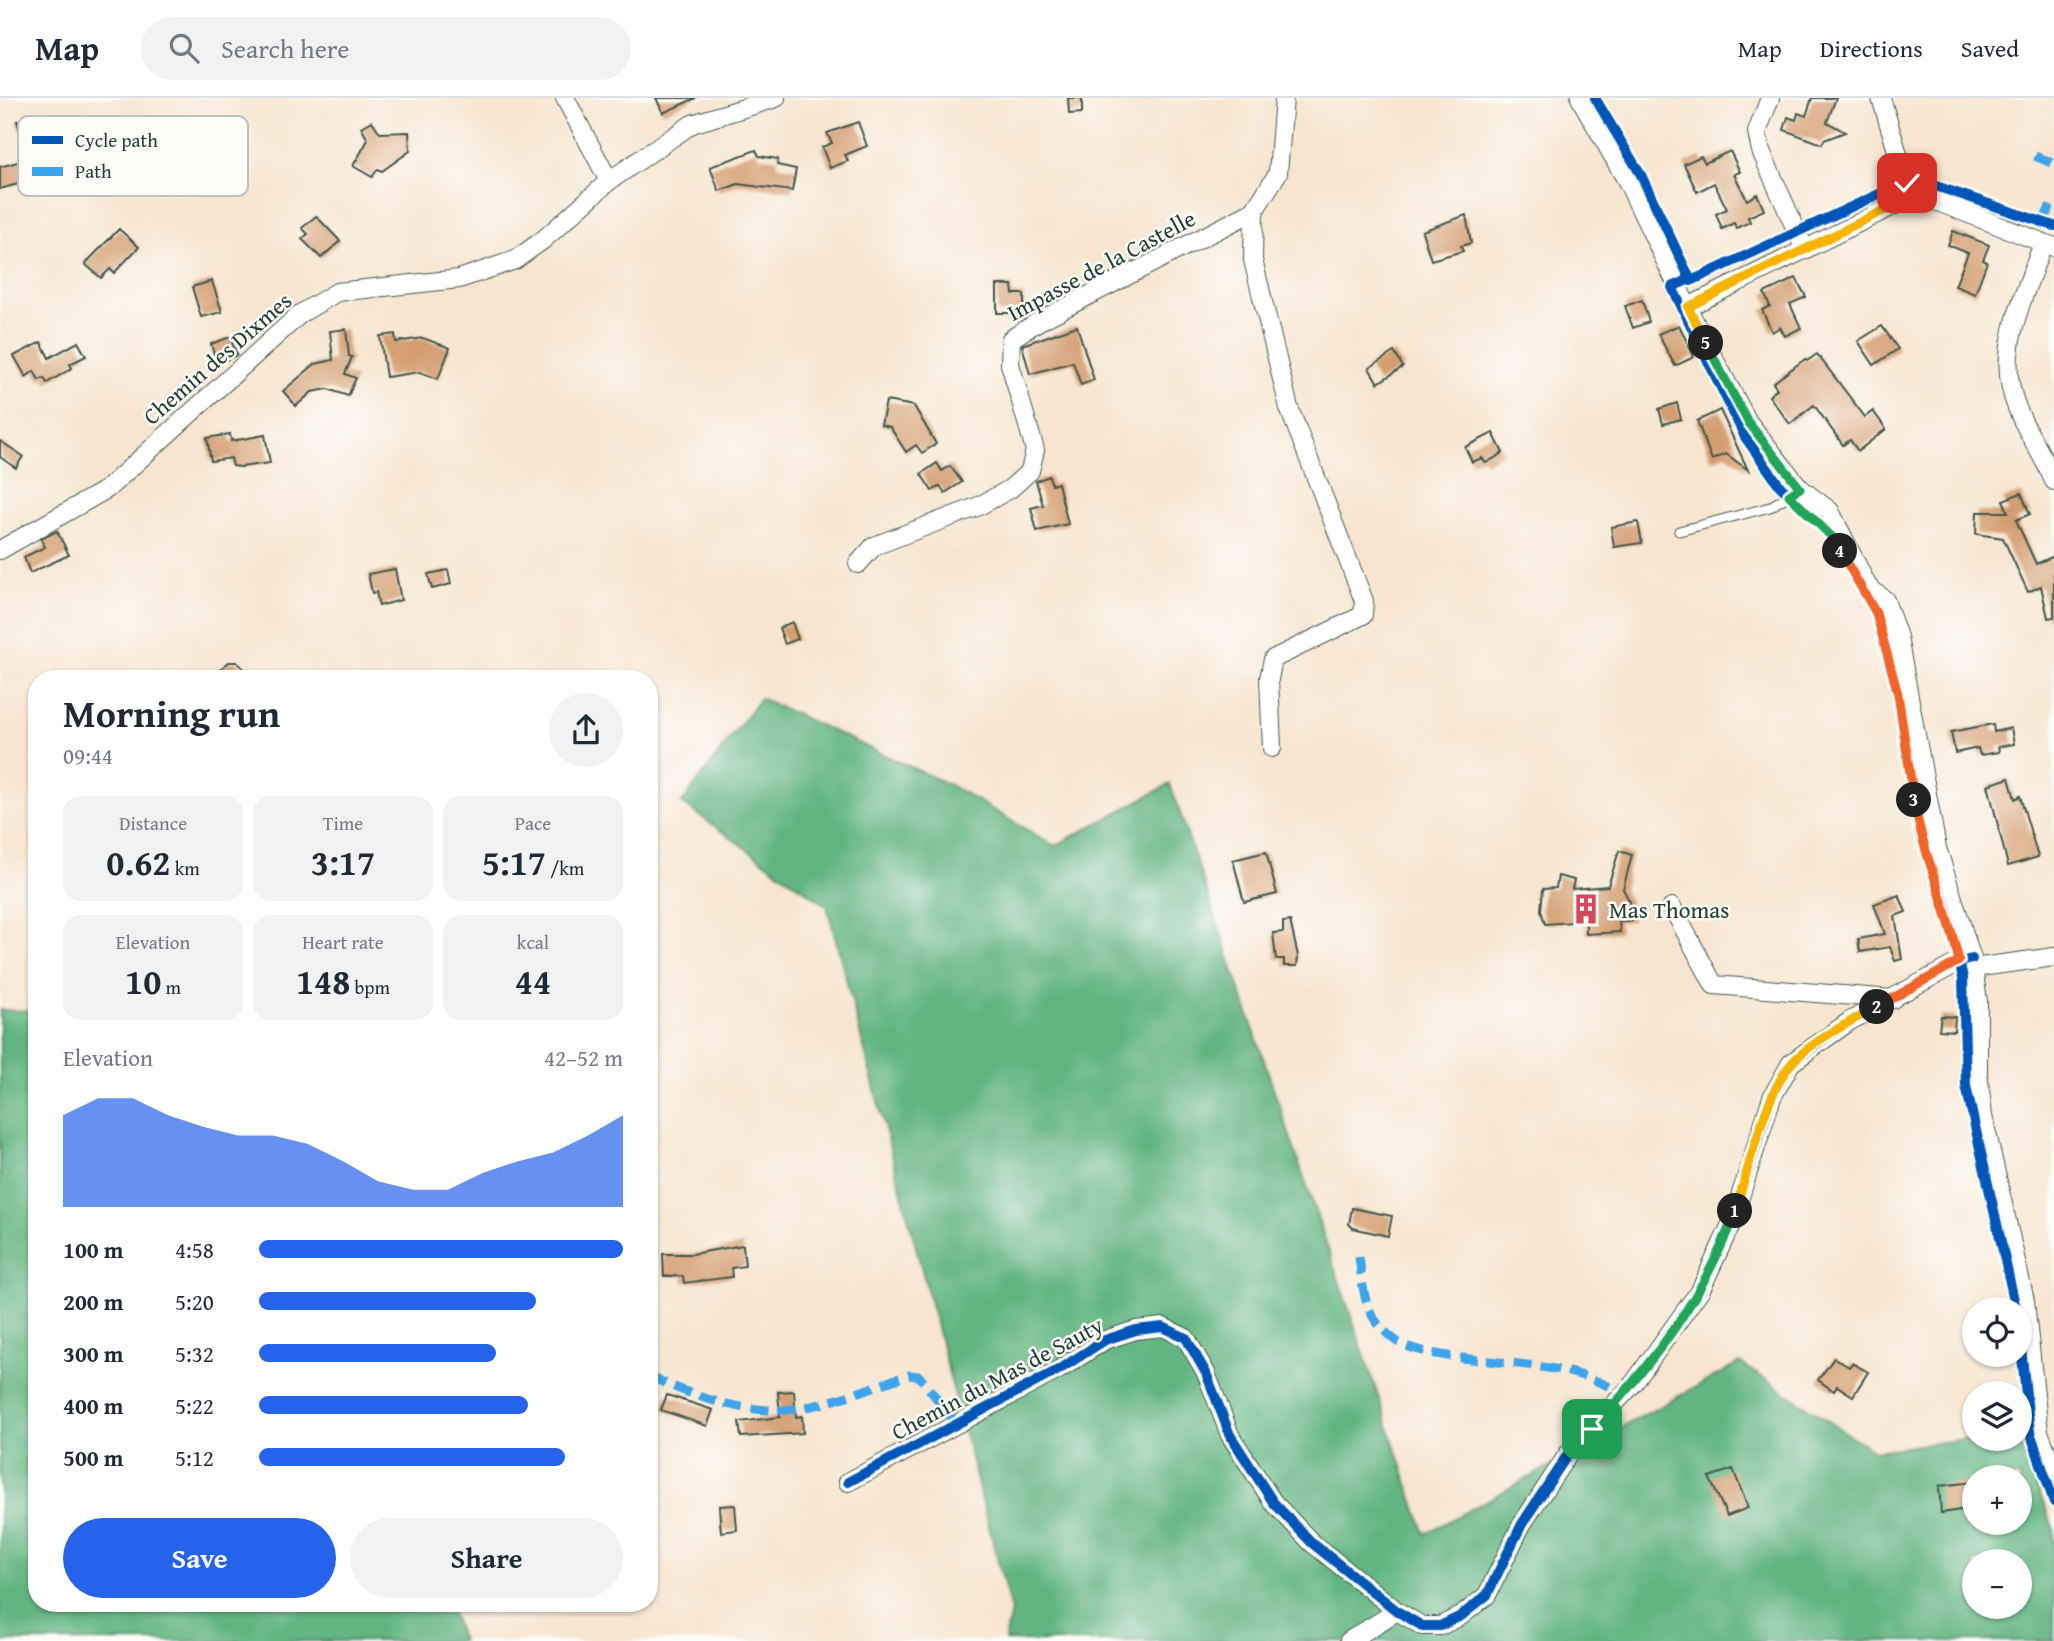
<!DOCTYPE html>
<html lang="en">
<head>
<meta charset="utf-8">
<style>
  :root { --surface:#fff; --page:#f2f2f3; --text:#1f2937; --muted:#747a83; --line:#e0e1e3; --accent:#2563eb }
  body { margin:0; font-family:"Gentium Book Plus",serif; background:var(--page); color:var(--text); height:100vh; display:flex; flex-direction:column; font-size:26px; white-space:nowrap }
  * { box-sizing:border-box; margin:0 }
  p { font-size:23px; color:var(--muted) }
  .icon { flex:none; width:38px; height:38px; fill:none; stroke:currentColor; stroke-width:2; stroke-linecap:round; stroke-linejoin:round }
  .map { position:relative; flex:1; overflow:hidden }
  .sheet { position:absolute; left:28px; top:572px; width:630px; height:942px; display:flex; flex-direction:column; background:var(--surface); border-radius:28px; box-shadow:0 2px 5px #0004 }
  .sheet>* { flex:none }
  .controls { position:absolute; left:1962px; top:1199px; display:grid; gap:14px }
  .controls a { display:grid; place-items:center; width:70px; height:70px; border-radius:50%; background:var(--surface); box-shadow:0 2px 5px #0004; font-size:35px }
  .pin { position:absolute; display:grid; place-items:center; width:60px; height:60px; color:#fff; margin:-30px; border-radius:14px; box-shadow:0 4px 10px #0006 }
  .km { position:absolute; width:35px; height:35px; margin:-18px; border-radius:50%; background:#222; color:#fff; font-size:19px; line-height:35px; text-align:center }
  .round { display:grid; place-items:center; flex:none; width:74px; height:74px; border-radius:37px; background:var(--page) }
  .headline { display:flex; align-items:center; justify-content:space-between; height:119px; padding:0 35px }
  h1 { font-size:38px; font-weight:600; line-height:52px }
  .stats { display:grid; grid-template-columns:repeat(3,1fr); gap:10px; height:119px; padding:7px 35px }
  .stats div { display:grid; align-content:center; border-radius:18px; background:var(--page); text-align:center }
  .stats b { font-size:35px; font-weight:600 }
  .stats small { font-size:19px; font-weight:400 }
  .stats p { font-size:19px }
  .chart { height:196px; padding:14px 35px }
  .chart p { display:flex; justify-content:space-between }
  .chart svg { width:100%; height:126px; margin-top:7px; fill:var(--accent); opacity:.7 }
  .cta { display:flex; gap:14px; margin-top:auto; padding:14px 35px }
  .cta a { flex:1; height:80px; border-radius:42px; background:var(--accent); color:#fff; font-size:28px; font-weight:600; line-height:80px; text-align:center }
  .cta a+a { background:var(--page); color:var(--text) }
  ul { padding:0 35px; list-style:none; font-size:23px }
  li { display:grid; grid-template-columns:112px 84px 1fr; align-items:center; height:52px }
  li i { height:18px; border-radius:9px; background:var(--accent) }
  header { display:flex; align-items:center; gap:42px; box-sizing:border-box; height:98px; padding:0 35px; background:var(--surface); border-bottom:2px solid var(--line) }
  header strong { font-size:33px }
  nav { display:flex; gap:38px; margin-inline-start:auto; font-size:24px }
  .search { width:490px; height:63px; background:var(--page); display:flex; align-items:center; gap:18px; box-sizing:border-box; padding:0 24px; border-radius:38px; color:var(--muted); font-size:26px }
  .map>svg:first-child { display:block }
</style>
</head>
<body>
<header>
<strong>Map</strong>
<div class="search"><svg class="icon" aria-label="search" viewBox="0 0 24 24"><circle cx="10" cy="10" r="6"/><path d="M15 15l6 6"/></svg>Search here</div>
<nav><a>Map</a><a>Directions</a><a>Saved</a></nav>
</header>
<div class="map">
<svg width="2054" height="1543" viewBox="0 0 2054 1543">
  <rect width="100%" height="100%" fill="#fdfcf7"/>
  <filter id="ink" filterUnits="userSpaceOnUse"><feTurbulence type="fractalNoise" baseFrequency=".0143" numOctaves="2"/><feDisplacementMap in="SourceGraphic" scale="14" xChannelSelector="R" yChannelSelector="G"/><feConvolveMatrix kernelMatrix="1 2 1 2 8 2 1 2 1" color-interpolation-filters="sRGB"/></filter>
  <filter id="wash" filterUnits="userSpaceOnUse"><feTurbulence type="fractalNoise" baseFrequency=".00686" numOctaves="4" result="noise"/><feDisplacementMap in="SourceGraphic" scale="28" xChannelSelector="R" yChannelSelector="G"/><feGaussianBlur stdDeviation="1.57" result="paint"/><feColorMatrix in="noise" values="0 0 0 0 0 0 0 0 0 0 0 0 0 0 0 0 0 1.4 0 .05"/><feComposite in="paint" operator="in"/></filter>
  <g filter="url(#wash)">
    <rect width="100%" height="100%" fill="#f7e5cf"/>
    <!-- forest -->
    <g fill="#62b581" stroke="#40795a" stroke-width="2" fill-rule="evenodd">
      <path d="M760,600L950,687L1055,748L1170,686L1425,1436L1740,1265L1874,1353L1974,1340L2018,1341L2054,1432V1543H1005L1011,1513L827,808L682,705ZM1974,1379H2020V1424H1974ZM1974,1463H2020V1508H1974Z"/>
      <polygon points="0,912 37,913 37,1505 453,1505 452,1515 462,1543 0,1543"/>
    </g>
    <g id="blocks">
      <!-- building -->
      <g fill="#d49d6f">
        <polygon points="656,0 696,0 663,15"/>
        <polygon points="1068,0 1082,0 1082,15 1069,16"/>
        <polygon points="1812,0 1836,0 1827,24 1845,34 1824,42 1822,46 1784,32 1788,19 1796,22 1798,15 1806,18"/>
        <polygon points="33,19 44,58 30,62 36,81 0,91 0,69 28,61 17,23"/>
        <polygon points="372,23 380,35 409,34 410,53 382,73 378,71 372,79 353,68 368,42 361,29"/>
        <polygon points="858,24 867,48 845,57 848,63 830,70 822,49 832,45 827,35"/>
        <polygon points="756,52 759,58 778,61 777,67 796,71 792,93 738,86 719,93 710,69"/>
        <polygon points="1730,53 1740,74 1734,76 1747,102 1757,96 1764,112 1748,119 1750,124 1736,130 1734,125 1722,131 1716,116 1727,111 1714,85 1697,94 1684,66 1701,58 1705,65"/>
        <polygon points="1466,117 1471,145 1461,148 1463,153 1431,162 1422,133"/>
        <polygon points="316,118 340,143 321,160 302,141 308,136 302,130"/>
        <polygon points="119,131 139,149 114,175 110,171 101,180 85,166"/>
        <polygon points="1953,133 1989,147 1983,162 1987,164 1975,196 1955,188 1968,155 1948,147"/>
        <polygon points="1796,180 1806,199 1790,206 1801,230 1785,238 1780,229 1772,234 1762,212 1770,208 1764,195"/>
        <polygon points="212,183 222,214 201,219 192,189"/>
        <polygon points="997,187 1012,187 1013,196 1024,196 1024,215 997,215"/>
        <polygon points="1642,202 1649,224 1633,230 1625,208"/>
        <polygon points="1679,227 1694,259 1675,268 1658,236"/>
        <polygon points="1077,228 1094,282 1081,287 1073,264 1030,276 1022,247"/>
        <polygon points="1882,228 1898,251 1874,267 1858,243"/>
        <polygon points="346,231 349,258 352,259 345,276 356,280 348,298 328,291 312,294 296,308 283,293 315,266 333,262 330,233"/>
        <polygon points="395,236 396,244 423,240 450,250 438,281 420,274 386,279 380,238"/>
        <polygon points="230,239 237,257 217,266 211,246"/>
        <polygon points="41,244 49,260 78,244 86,258 70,266 72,270 47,285 44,280 39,282 34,273 26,279 14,258"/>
        <polygon points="1394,254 1403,269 1378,285 1369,270"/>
        <polygon points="1817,256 1865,319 1873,313 1886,331 1858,353 1850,342 1843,347 1814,307 1790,326 1769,298 1777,291 1773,285 1805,261 1807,263"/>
        <polygon points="886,303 914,308 936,346 922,355 916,347 906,354 890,329 881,327"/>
        <polygon points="1677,305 1681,321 1663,326 1659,311"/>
        <polygon points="1720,312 1748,372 1726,356 1712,362 1697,323"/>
        <polygon points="1493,335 1503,355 1486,365 1482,360 1472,364 1465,349"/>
        <polygon points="230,336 231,343 265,337 270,365 241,369 233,368 231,360 211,363 207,340"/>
        <polygon points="0,343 23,358 16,370 0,359"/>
        <polygon points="937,365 942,373 950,368 962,384 945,395 940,388 932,393 921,376"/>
        <polygon points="1049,378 1052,387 1058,385 1068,426 1037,433 1031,410 1043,407 1036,383"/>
        <polygon points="2021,395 2030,416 2016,422 2036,466 2054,458 2054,519 2048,520 2041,488 2028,494 2003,440 1976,436 1977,414 2008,414 2003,402"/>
        <polygon points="1638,424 1642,445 1614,449 1611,429"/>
        <polygon points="57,433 69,457 30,475 24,459 45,449 41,441"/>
        <polygon points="395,471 401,502 379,508 376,494 372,495 368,476"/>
        <polygon points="448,472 451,486 432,491 428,476"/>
        <polygon points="792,524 798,541 785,546 779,530"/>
        <polygon points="229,564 237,564 243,570 242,581 208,581"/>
        <polygon points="1993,626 1994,634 2011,630 2014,646 1998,649 1999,654 1980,657 1978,650 1955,655 1951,634"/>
        <polygon points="2009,680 2015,701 2020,698 2038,759 2008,768 1988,687"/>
        <polygon points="1619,753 1632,757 1623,791 1630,804 1632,823 1619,824 1620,834 1586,836 1586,823 1545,826 1541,812 1543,791 1556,790 1558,778 1574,782 1572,791 1608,788"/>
        <polygon points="1266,754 1277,796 1244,804 1233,762"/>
        <polygon points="1899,797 1906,814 1895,818 1902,861 1895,863 1890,849 1860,854 1858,841 1885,836 1874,806"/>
        <polygon points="1290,823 1298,858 1297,868 1284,868 1284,861 1276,861 1273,835 1283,834 1283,824"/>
        <polygon points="1941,918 1955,919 1954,933 1939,932"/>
        <polygon points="1352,1110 1392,1118 1388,1138 1353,1130 1349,1126"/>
        <polygon points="743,1147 745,1168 731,1170 732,1179 684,1185 683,1178 664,1178 663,1156 692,1156"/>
        <polygon points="1834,1260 1849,1269 1852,1265 1868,1274 1853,1298 1837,1288 1834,1293 1818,1282"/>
        <polygon points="794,1293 796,1319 802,1318 803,1335 741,1339 739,1324 780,1319 778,1294"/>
        <polygon points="667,1297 713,1312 707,1328 661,1312"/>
        <polygon points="1733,1371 1748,1410 1727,1418 1709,1379"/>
        <polygon points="1974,1384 1974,1410 1941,1415 1939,1388"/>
        <polygon points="735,1407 737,1432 721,1434 719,1408"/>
      </g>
    </g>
  </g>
  <g filter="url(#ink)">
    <use href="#blocks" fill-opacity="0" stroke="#3f564b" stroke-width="2"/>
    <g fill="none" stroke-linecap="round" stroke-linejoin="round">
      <!-- lane casing -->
      <g stroke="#3f564b" stroke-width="11">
        <polyline id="lane" points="1679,433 1770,409 1800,390"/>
      </g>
      <!-- street casing -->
      <g stroke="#3f564b" stroke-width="20">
        <g id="street">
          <polyline points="565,0 609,83"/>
          <polyline points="1580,0 1627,83 1697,229 1748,324 1800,390 1830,413 1868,489 1885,502 1898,539 1937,750 1972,861 1978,904 1978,974 1983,1018 2025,1203 2039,1334 2054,1373"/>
          <polyline points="1770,0 1757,34 1761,53 1805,152"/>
          <polyline points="1881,0 1911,99"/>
          <polyline points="1254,113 1253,162 1289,310 1364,503 1363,517 1273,561 1269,581 1272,650"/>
          <path d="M2043,145C2028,189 2000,243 2011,290C2018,324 2041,351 2054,383"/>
          <polyline points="1688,209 1911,99 1938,104 2054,149"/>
          <polyline points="0,452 107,391 300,216 337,194 459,181 515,162 543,142 609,83 692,26 776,0"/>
          <polyline points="858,466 874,448 979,408 1010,391 1030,373 1035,352 1010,266 1011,241 1039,223 1254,113 1278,75 1284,0"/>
          <polyline points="1672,809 1714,887 1893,901"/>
          <polyline points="1973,870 2054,859"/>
          <polyline points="848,1384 1060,1271 1105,1242 1136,1232 1163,1229 1186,1240 1206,1275 1230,1337 1273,1404 1312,1445 1397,1513 1422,1528 1440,1528 1461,1518 1487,1497 1522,1426 1568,1356 1633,1286 1701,1191 1732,1124 1772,999 1791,965 1850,923 1959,864 1972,861"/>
          <polyline points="1349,1543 1397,1513"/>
        </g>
      </g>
      <!-- lane -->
      <use href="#lane" stroke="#fff" stroke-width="9"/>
      <!-- street -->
      <use href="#street" stroke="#fff" stroke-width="18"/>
      <!-- quiet -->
      <g stroke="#3da4eb" stroke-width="9" stroke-dasharray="18 9" stroke-linecap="butt">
        <polyline points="2035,58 2054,66"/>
        <polyline points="2043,124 2054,100"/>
        <path d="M1359,1159C1362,1181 1363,1208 1378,1226C1384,1233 1395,1244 1403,1247C1471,1272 1562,1255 1623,1297"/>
        <path d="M649,1278C686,1295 726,1310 768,1312C814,1315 866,1290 909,1277L919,1278L956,1325"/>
      </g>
      <!-- cycleway casing -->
      <g stroke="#fdfcf7" stroke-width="15">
        <g id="cycleway">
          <polyline points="1595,0 1641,77 1691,183 1892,90 1918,82 2054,128"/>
          <polyline points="1690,181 1672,189 1745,339 1780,388 1834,441 1876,515 1898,596 1920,736 1946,810 1963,880 1966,988 2016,1211"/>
          <polyline points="2020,1240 2030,1334 2054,1404"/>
          <polyline points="848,1384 1060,1271 1105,1242 1136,1232 1163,1229 1186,1240 1206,1275 1230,1337 1273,1404 1312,1445 1397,1513 1422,1528 1440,1528 1461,1518 1487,1497 1522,1426 1568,1356 1633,1286 1701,1191 1732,1124 1772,999 1791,965 1850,923 1959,864 1972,861"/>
        </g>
      </g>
      <!-- cycleway -->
      <use href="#cycleway" stroke="#0057b8" stroke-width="10"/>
    </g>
  </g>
  <g fill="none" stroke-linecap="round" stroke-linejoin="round" filter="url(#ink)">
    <!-- split-1 casing -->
    <g stroke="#fff" stroke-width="14">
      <path id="split-1" d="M1592,1331C1651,1267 1707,1196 1735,1113"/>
    </g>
    <!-- split-2 casing -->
    <g stroke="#fff" stroke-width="14">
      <path id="split-2" d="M1735,1113C1748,1074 1765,996 1791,966C1807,947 1854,921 1877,909"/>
    </g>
    <!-- split-3 casing -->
    <g stroke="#fff" stroke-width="14">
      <path id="split-3" d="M1877,909L1959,863C1947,808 1923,757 1914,702"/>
    </g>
    <!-- split-4 casing -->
    <g stroke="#fff" stroke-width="14">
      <polyline id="split-4" points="1840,453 1876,515 1898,596 1914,702"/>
    </g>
    <!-- split-5 casing -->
    <g stroke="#fff" stroke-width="14">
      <polyline id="split-5" points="1706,245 1748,324 1800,390 1789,397 1834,441 1840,453"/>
    </g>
    <!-- split-6 casing -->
    <g stroke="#fff" stroke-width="14">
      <polyline id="split-6" points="1706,245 1688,209 1911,99 1907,85"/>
    </g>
    <!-- split-1 -->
    <use href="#split-1" stroke="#22a559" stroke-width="9"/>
    <!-- split-2 -->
    <use href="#split-2" stroke="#f5b400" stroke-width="9"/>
    <!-- split-3 -->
    <use href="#split-3" stroke="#f0652b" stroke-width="9"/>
    <!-- split-4 -->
    <use href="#split-4" stroke="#f0652b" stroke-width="9"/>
    <!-- split-5 -->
    <use href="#split-5" stroke="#22a559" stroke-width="9"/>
    <!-- split-6 -->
    <use href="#split-6" stroke="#f5b400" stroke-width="9"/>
  </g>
  <!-- icons -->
  <defs>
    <g id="building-bare" transform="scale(2.415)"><path d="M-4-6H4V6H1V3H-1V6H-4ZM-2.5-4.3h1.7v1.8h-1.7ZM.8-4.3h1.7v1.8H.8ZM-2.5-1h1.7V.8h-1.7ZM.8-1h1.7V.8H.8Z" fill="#d1495b" stroke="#fdfcf7" stroke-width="2.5" paint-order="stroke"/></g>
  </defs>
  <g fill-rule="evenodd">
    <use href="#building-bare" x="1586" y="811"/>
  </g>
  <g text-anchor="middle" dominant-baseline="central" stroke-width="5" stroke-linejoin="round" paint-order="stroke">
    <!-- street labels -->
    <g font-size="23" fill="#1f3d34" stroke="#fdfcf7">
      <text transform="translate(1101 167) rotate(-28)">Impasse de la Castelle</text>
      <text transform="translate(217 260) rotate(-41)">Chemin des Dixmes</text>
      <text transform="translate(997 1280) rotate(-28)">Chemin du Mas de Sauty</text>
    </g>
    <!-- poi labels -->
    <g font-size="23" fill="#1f3d34" stroke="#fdfcf7" text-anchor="start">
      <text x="1609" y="811">Mas Thomas</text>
    </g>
  </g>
  <!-- legend -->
  <rect x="18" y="18" width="230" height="80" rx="10" fill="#fdfcf7" stroke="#bac3bc" stroke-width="2"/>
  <rect x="32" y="38" width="31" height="8" fill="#0057b8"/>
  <rect x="32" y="69" width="31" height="9" fill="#3da4eb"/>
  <g font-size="19" fill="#1f3d34">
    <text x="75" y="49">Cycle path</text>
    <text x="75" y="80">Path</text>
  </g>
</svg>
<div class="controls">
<a><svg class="icon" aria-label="locate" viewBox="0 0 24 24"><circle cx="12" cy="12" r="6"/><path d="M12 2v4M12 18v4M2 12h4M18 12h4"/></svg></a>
<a><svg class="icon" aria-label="layers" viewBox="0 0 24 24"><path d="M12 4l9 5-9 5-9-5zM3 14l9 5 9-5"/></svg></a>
<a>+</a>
<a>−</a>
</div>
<div class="pin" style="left:1592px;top:1331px;background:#1e9e55"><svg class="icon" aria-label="arrive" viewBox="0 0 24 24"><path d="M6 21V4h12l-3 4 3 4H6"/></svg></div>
<div class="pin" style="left:1907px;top:85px;background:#d93025"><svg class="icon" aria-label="check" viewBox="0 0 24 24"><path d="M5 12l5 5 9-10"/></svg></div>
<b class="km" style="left:1735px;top:1113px">1</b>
<b class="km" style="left:1877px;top:909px">2</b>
<b class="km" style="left:1914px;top:702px">3</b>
<b class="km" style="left:1840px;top:453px">4</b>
<b class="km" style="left:1706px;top:245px">5</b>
<section class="sheet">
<div class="headline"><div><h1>Morning run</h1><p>09:44</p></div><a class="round"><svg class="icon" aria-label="share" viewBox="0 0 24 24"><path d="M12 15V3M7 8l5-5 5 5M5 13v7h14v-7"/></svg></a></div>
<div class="stats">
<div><p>Distance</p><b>0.62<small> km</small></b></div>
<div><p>Time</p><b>3:17</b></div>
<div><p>Pace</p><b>5:17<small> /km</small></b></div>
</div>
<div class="stats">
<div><p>Elevation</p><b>10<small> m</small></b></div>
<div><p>Heart rate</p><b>148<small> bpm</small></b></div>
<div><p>kcal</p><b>44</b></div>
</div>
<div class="chart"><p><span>Elevation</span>42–52 m</p>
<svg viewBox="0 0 160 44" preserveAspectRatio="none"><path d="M0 44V12L10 6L20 6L30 12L40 16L50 19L60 19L70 22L80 28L90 35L100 38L110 38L120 32L130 28L140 25L150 19L160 12V44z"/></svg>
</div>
<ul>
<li><b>100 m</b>4:58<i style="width:100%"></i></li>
<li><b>200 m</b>5:20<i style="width:76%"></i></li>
<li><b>300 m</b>5:32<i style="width:65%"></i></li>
<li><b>400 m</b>5:22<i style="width:74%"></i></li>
<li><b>500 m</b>5:12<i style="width:84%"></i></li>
</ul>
<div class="cta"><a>Save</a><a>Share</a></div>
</section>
</div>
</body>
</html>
